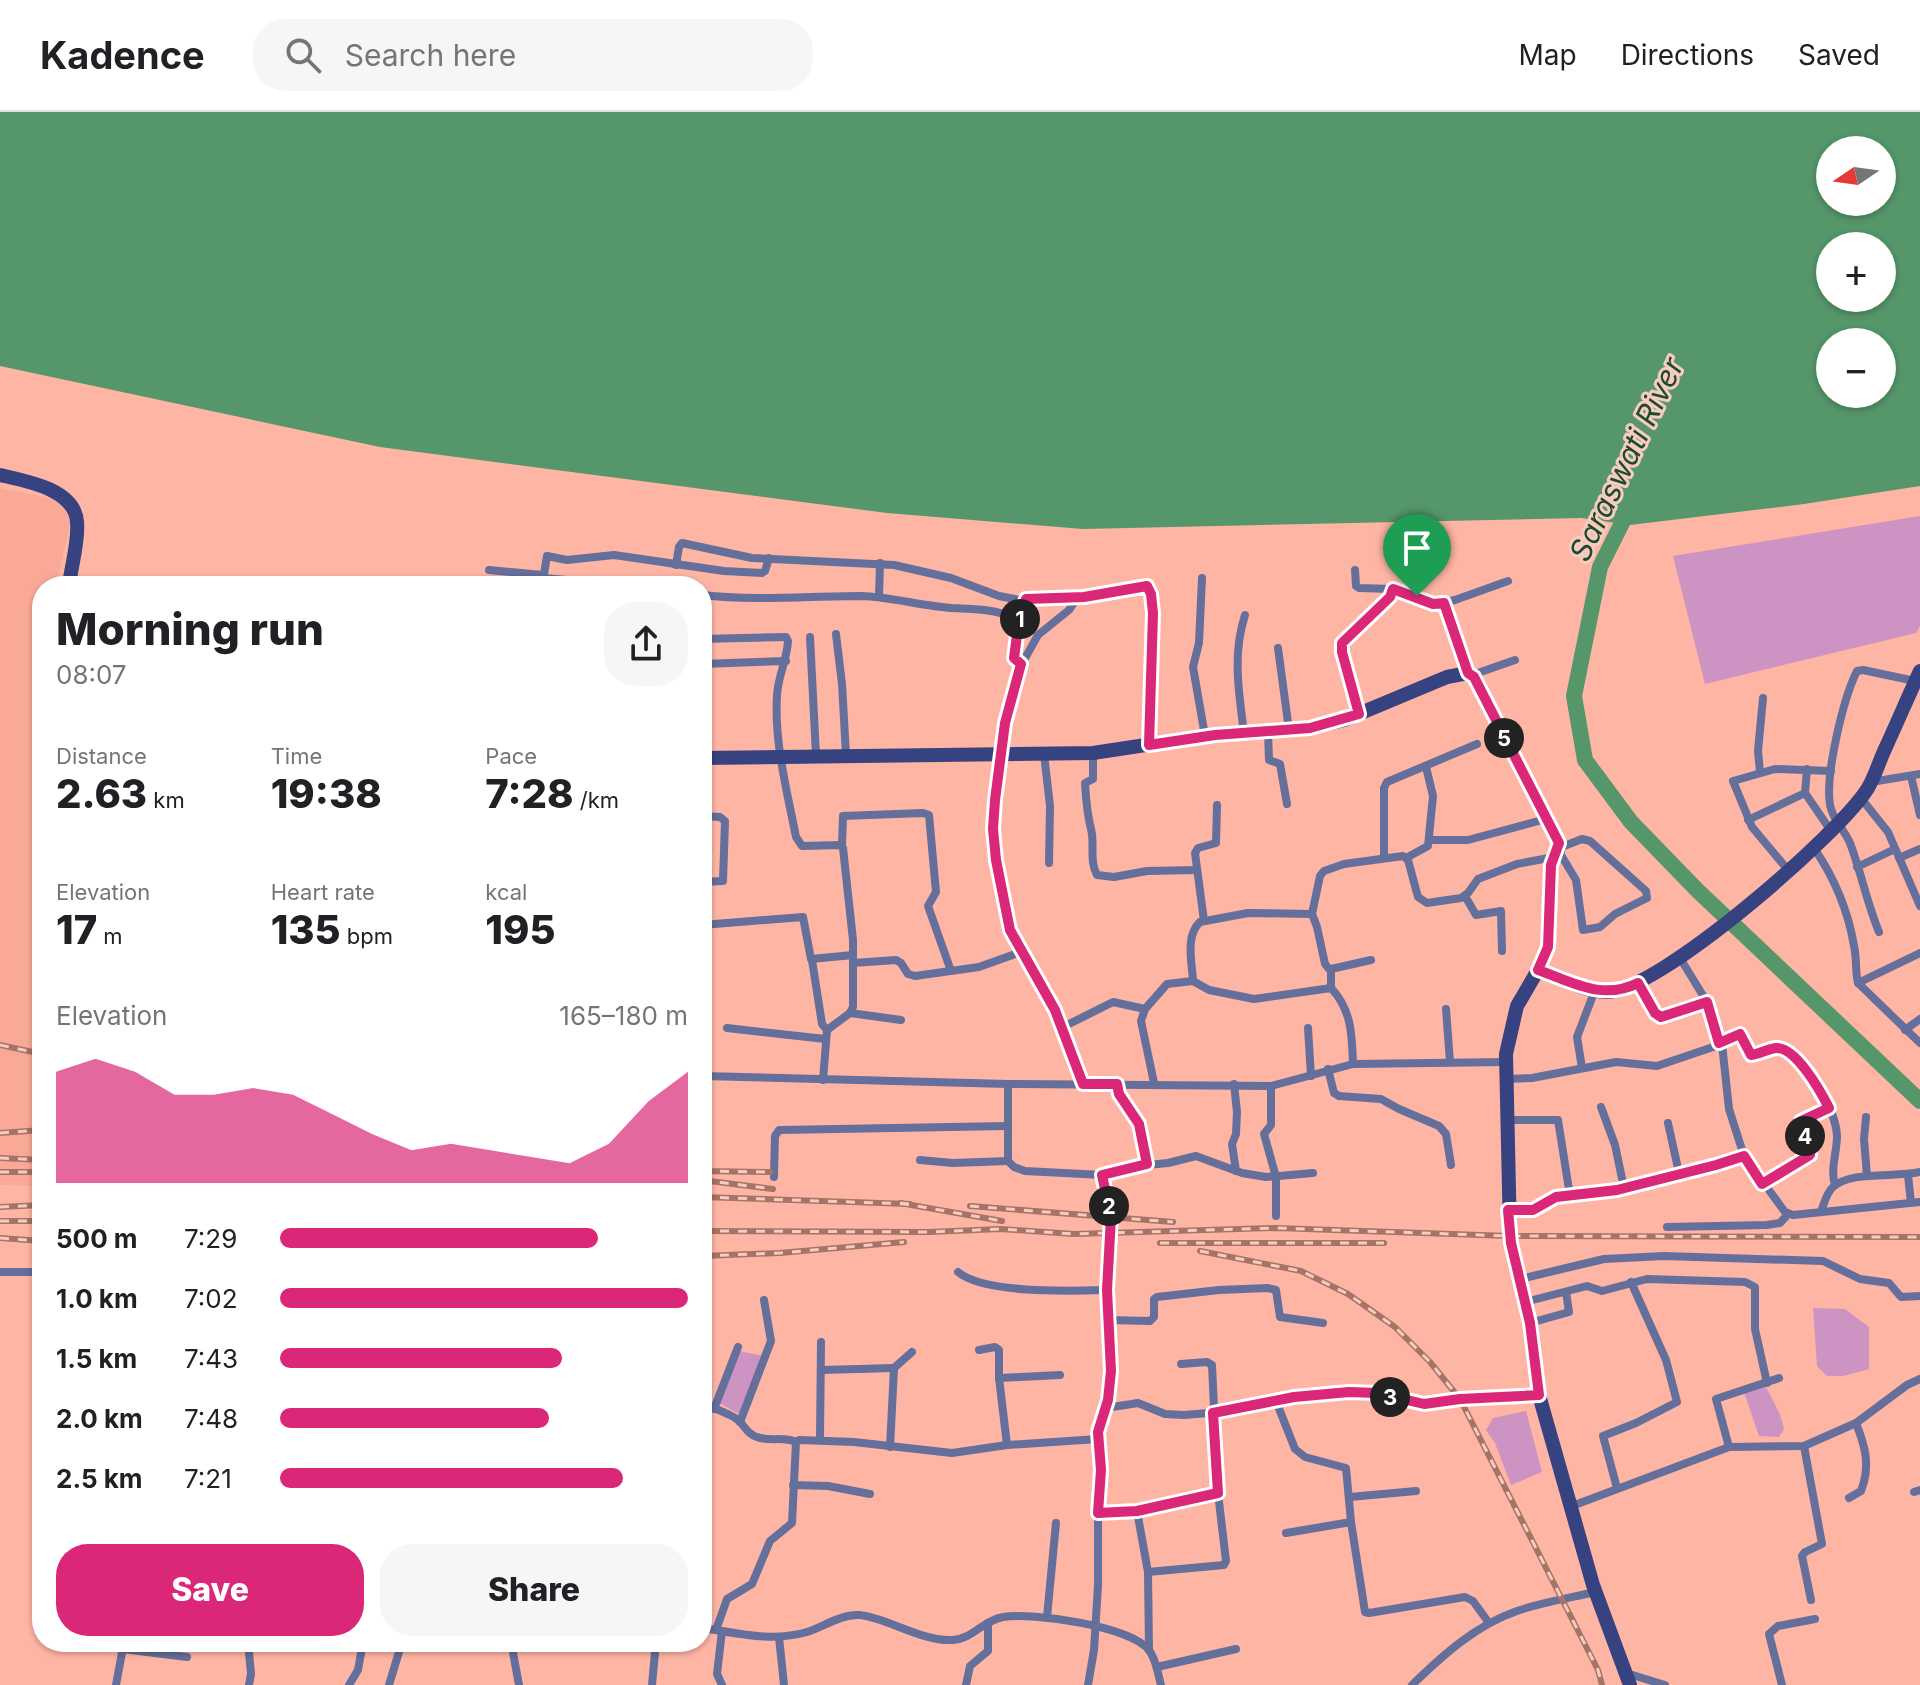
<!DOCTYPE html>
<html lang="en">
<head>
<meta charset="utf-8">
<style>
  :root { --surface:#fff; --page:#f6f6f6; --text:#202124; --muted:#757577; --line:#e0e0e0; --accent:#db2777 }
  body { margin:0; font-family:Inter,sans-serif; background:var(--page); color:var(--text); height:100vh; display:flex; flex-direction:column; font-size:30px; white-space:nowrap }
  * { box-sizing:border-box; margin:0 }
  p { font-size:26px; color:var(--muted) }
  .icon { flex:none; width:44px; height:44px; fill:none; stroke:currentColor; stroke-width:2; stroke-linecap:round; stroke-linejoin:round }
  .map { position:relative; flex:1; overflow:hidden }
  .drawer { position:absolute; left:32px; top:464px; width:680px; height:1076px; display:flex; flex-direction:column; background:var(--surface); border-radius:32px; box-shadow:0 2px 6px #0004 }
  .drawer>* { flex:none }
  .needle { width:52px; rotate:257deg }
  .fabs { position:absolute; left:1816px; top:24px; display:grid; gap:16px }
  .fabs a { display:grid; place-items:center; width:80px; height:80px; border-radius:50%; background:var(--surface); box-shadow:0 2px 6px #0004; font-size:40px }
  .pin { position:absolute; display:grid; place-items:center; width:68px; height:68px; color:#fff; margin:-82px -34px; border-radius:50% 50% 50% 0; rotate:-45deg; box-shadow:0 0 8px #0007 }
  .pin .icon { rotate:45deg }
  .km { position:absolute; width:40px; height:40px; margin:-20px; border-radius:50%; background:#222; color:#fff; font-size:22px; line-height:40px; text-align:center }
  .round { display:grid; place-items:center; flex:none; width:84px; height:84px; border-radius:32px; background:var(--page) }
  .overview { display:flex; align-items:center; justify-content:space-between; height:136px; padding:0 24px }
  h1 { font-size:44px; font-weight:800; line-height:60px }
  .figures { display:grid; grid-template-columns:repeat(3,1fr); gap:12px; height:136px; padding:8px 24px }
  .figures div { display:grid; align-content:center }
  .figures b { font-size:40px; font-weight:800 }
  .figures small { font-size:22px; font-weight:400 }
  .figures p { font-size:22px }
  .chart { height:224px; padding:16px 24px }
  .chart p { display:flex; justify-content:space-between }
  .chart svg { width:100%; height:144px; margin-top:8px; fill:var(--accent); opacity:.7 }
  .button { display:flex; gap:16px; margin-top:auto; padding:16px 24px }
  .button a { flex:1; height:92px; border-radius:32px; background:var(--accent); color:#fff; font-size:32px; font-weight:800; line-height:92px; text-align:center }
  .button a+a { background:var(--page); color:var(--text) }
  ul { padding:0 24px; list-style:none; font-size:26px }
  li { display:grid; grid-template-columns:128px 96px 1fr; align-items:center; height:60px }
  li i { height:20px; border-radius:10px; background:var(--accent) }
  header { display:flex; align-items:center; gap:48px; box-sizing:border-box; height:112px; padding:0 40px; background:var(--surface); border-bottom:2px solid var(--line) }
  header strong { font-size:38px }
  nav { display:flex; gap:44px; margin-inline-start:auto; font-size:28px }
  .search { width:560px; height:72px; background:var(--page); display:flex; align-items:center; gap:20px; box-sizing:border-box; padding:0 28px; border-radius:32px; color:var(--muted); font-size:30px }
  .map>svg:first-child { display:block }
</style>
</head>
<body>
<header>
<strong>Kadence</strong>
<div class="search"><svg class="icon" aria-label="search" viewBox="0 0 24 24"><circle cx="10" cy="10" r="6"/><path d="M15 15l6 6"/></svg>Search here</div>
<nav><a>Map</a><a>Directions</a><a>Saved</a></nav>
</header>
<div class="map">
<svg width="1920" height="1573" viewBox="0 0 1920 1573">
  <rect width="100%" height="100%" fill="#ffb5a4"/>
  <!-- built -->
  <polygon fill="#fba997" points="0,376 63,389 70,412 56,474 42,474 42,1074 0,1073"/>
  <!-- green -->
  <g fill="#cd93c2">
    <polygon points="1920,404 1920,514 1916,521 1705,572 1673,444"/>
    <polygon points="1813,1196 1845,1197 1869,1215 1869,1257 1843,1264 1827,1264 1817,1254"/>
    <polygon points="734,1238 764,1244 741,1303 717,1290"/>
    <path d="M1765,1273C1772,1288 1781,1300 1784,1317L1779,1325L1759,1324L1744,1280Z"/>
    <polygon points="1526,1299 1542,1360 1511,1373 1495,1331 1486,1318 1493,1306"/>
  </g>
  <!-- water -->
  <path fill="#55966a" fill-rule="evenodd" d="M0,0H1920V374L1804,392L1630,413L1581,406L1083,417L887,401L380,335L0,254ZM1830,38H1882V90H1830ZM1830,134H1882V186H1830ZM1830,230H1882V282H1830Z"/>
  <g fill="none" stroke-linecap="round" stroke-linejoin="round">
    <!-- river -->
    <polyline stroke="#55966a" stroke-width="16" points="1630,395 1600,455 1574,584 1585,648 1631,710 1698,779 1920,989"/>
    <!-- street -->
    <g stroke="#646f9b" stroke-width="8">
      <polyline points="676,453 679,435 682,431 752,446 894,453 951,466 999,484 1025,489"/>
      <polyline points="489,458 543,463"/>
      <polyline points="1355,458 1356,474 1359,476 1393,477 1436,492 1455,488 1508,469"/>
      <polyline points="543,466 590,470"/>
      <polyline points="1202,466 1199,531 1193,555 1205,624"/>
      <polyline points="542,474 547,444 567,448 614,443 724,459 762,461 765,459 769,446"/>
      <path d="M702,483C755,489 808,484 861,484C892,485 922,494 952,496C977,497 995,497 1018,507L1020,510L1014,546L1021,552"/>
      <polyline points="879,485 880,451"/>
      <polyline points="1077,486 1069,498 1038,523 1019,557 1005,611 993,717 996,748 1010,818 1055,898 1083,972"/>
      <polyline points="1444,491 1468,561"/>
      <polyline points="1019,508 1029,485 1084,485 1148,475 1153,501 1149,633"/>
      <polyline points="836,522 842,572 846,643"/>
      <polyline points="810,525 816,643"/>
      <path d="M702,527L786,525L788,529C787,548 778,564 777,583C774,630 787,679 796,725L802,734L840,733L843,736L853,828V895L850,901L827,918L823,968"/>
      <polyline points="1278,536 1289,618"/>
      <polyline points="702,552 786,549"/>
      <polyline points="1472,563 1515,548"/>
      <polyline points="1359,602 1342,540 1342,531 1390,485 1393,477"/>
      <polyline points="1268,620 1269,648 1280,652 1287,692"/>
      <path d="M1244,621C1239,581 1232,543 1245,503"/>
      <path d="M1093,641V667L1085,671C1086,688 1087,702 1091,717C1095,732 1089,749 1097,763L1114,765L1147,759L1197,758"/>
      <polyline points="1044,642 1050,694 1049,751"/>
      <polyline points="1807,657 1805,681 1831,719"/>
      <polyline points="1760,660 1758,639 1763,586"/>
      <polyline points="1911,664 1920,703"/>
      <polyline points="1871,670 1920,662"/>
      <polyline points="1860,685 1888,720 1920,794"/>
      <polyline points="702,704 720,705 725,709 723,769 702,770"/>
      <polyline points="1748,708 1805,681"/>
      <polyline points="1429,728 1468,728 1546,707"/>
      <polyline points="842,734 843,704 923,701 929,703 936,780 928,794 951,859"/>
      <path d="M1814,736C1835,767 1848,797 1854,834C1857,846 1855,859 1858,871L1920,931"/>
      <polyline points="1558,738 1576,768 1583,818 1600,815 1615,802 1647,786 1646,779 1590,729 1582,727 1559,736"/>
      <polyline points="1384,746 1384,676 1387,670 1477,632"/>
      <polyline points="1406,746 1428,734 1433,684 1426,655"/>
      <polyline points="1899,746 1920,737"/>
      <polyline points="1857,755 1895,737"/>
      <polyline points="1788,758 1752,715 1733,669 1775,657 1831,659"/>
      <polyline points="1465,784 1476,803 1501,799 1502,839"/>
      <polyline points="1204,809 1195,741 1198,736 1216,731 1217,693"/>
      <polyline points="702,813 803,805 811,847 853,843"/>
      <path d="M1879,820C1867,791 1861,760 1850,731C1844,717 1833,709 1830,693C1825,663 1843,587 1857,559L1863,558L1915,569"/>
      <polyline points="1680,846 1707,890 1719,931"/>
      <polyline points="812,848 822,912 827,918"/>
      <polyline points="853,851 896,848 901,851 908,862 915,864 979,855 1021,840"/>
      <polyline points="1330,858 1325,852 1317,815 1312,802 1320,764 1324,759 1344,752 1403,744 1408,748 1418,785 1427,791 1461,786 1468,781 1478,767 1517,752 1554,745"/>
      <path d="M1193,869C1192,850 1185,824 1200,810L1248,801L1312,802"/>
      <polyline points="1638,871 1655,901 1661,905 1707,890"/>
      <polyline points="1858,871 1920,841"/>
      <polyline points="1331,876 1331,857 1371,848"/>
      <polyline points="1446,897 1450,950"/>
      <polyline points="850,901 901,908"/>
      <polyline points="727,916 825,927"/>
      <polyline points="1061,916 1113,890 1145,897"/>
      <polyline points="1308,916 1311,964"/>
      <polyline points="1905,918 1920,907"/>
      <path d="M1722,932L1738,922L1742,924L1751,943C1760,941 1773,934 1782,937C1807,947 1836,998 1837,1024C1837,1040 1830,1058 1835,1073"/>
      <polyline points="1582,956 1577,925 1595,878"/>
      <polyline points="1328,957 1334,981 1339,984 1381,987 1399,997 1439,1014 1446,1022 1451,1053"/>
      <polyline points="702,964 1008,972 1271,974 1353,952 1507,950"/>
      <polyline points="1507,967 1532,966 1616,950 1657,954 1722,932 1729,997 1744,1044 1785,1100 1793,1103 1920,1090"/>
      <path d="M1154,971L1141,909L1145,897L1167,872L1193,869L1209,878L1254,887L1331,876C1352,898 1352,924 1353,952"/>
      <polyline points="1117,972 1119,982 1139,1012 1148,1053 1168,1051 1196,1044 1242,1061 1266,1065 1313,1061"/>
      <polyline points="1234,972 1237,1000 1236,1022 1232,1032 1236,1059"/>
      <polyline points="1271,974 1271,1013 1264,1022 1276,1065 1276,1104"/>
      <polyline points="1601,995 1615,1033 1624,1076"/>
      <polyline points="1866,1005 1864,1027 1867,1064"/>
      <polyline points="1507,1008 1558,1008 1570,1084"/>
      <polyline points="1668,1011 1679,1061"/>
      <polyline points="920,1048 953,1051 1008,1049 1008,972"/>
      <polyline points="1008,1049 1014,1055 1025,1059 1102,1063 1147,1052"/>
      <polyline points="1908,1063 1911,1091"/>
      <polyline points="774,1065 775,1024 779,1018 1008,1014"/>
      <polyline points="1762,1072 1810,1043 1801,1009 1829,996"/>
      <polyline points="1508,1098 1533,1098 1556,1085 1617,1078 1744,1044"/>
      <path d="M1821,1100C1824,1092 1826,1082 1832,1076C1849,1058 1896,1066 1920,1060"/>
      <polyline points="1667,1115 1767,1113 1780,1111 1788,1102"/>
      <polyline points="0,1160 42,1160"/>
      <path d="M958,1160C984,1182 1071,1179 1107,1178"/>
      <polyline points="1520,1167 1604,1147 1664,1144 1823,1149 1860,1167 1889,1171 1901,1185 1920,1184"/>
      <polyline points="1525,1190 1587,1174 1602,1179 1647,1167 1745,1170 1755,1175 1755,1217 1767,1271"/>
      <polyline points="1108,1208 1150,1209 1154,1205 1154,1187 1157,1185 1219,1178 1268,1176 1276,1178 1280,1205 1323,1211"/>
      <polyline points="1530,1211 1569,1200 1566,1180"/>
      <polyline points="979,1238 995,1235 999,1238 999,1266 1007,1333"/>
      <polyline points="822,1258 894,1256"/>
      <polyline points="999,1266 1060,1263"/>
      <polyline points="1276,1289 1295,1337 1305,1345 1346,1356 1351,1410 1365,1500 1369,1501 1465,1485 1473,1489 1489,1511"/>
      <path d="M702,1292C713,1296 729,1301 738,1308C745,1314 747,1322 757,1325C770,1330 783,1324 796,1330"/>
      <polyline points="1106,1296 1138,1291 1165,1302 1184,1303 1221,1300 1294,1285 1349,1280 1377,1281 1424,1292 1460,1287 1539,1283"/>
      <polyline points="714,1297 738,1235"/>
      <polyline points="740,1310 771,1229 764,1188"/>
      <polyline points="820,1328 821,1230"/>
      <polyline points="1804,1334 1822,1432 1805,1440 1802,1444 1811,1488"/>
      <polyline points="890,1335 894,1256 912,1240"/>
      <polyline points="1729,1335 1716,1287 1779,1266"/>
      <polyline points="793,1373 828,1374 870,1382"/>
      <polyline points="1617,1376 1603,1324 1636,1311 1677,1290 1666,1248 1631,1170"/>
      <polyline points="1914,1380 1920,1378"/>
      <polyline points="1350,1385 1416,1379"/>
      <path d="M1849,1386L1861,1379C1871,1354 1865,1334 1856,1311"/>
      <polyline points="1572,1394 1729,1335 1804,1334 1856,1311 1907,1273 1920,1267"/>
      <polyline points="1137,1399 1148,1460 1224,1453 1226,1449 1218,1381 1212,1253 1207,1250 1181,1252"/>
      <polyline points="1098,1401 1137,1399 1218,1381"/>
      <polyline points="1286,1421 1351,1410"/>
      <polyline points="1148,1460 1149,1538"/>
      <polyline points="1047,1505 1056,1411"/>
      <polyline points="702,1516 716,1518 727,1487 752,1472 770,1429 792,1411 796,1330 799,1328 854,1330 952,1341 1007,1333 1098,1327"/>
      <path d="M716,1518C746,1523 776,1529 807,1520C823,1515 841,1502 859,1503C886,1505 922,1530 953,1528C972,1527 984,1508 1003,1505C1032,1500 1130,1514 1149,1538C1156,1547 1158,1562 1161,1573"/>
      <polyline points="722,1519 717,1562 722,1573"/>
      <polyline points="779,1525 784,1573"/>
      <polyline points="248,1530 251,1562 249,1573"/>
      <polyline points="428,1530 458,1534 470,1530"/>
      <polyline points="511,1530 519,1573"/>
      <polyline points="123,1537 187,1545"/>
      <polyline points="1157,1555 1236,1537"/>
      <polyline points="1626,1561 1665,1573"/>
      <polyline points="116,1573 124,1530"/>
      <polyline points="349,1573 358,1558 363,1530"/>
      <polyline points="389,1573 402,1530"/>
      <polyline points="652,1573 656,1530"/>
      <polyline points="966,1573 970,1554 988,1539 988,1511"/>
      <polyline points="1088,1573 1094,1538 1098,1473 1098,1401 1101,1358 1098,1320 1108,1288 1111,1259 1107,1178 1111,1105 1102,1063"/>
      <path d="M1412,1573C1443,1543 1476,1513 1517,1499C1542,1490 1570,1486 1595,1480"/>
      <polyline points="1782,1573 1769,1522 1778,1514 1815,1507"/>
    </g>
    <!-- secondary -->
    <g stroke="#374281" stroke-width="14">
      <path d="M0,363C26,369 75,377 77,410C79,430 71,454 69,474"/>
      <polyline points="702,646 1093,641 1205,624 1310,616 1344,608 1447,565 1468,561 1474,565 1559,731 1558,738 1551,753 1548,835 1538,858"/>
      <path d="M1630,1573L1593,1473L1539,1283L1530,1211L1510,1124L1506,942L1517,894L1538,858C1559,865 1585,880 1607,880C1658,880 1840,722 1868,676C1875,664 1879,650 1885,637C1897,611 1908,585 1920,559"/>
    </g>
    <!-- rail casing -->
    <g stroke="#a67367" stroke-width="6">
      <g id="rail">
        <polyline points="0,933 42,942"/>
        <polyline points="0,1021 42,1018"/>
        <polyline points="0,1046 42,1048"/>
        <polyline points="702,1059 770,1060"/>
        <polyline points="0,1060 42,1060"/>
        <polyline points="702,1068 773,1077"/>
        <polyline points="702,1085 910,1092"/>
        <polyline points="900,1091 1002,1109"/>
        <polyline points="970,1094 1173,1110"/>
        <polyline points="0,1095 42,1093"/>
        <polyline points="0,1109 42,1109"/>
        <polyline points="702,1119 929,1120 1001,1117 1074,1122 1276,1116 1510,1124 1920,1125"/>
        <polyline points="0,1126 42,1129"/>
        <polyline points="1160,1131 1384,1131"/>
        <polyline points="1200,1139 1301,1159 1348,1182 1395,1215 1430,1250 1460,1287 1598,1558 1602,1573"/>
        <polyline points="702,1144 780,1141 904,1130"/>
      </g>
    </g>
    <!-- rail -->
    <use href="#rail" stroke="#f8cbc0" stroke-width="3" stroke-dasharray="9" stroke-linecap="butt"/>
  </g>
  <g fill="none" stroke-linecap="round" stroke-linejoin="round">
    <!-- route casing -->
    <g stroke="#fff" stroke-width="16">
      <path id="route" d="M1147,474L1151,482L1153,501L1149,633L1215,623L1310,616L1359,602L1342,540V531L1390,485L1393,477L1433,492L1444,491L1468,561L1474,565L1559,731L1551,753L1548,835L1538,858C1573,870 1602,889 1638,871L1655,901L1661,905L1707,890L1719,931L1740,922L1751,943C1759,942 1768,937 1776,936C1796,935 1821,980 1829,996L1801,1009L1810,1043L1762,1072L1744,1044L1716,1053L1617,1078L1556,1085L1533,1098H1508L1511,1131L1530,1211L1539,1283L1460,1287L1424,1292L1377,1281L1349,1280L1294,1285L1213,1301L1218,1381L1137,1399L1098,1401L1101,1358L1098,1320L1108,1288L1111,1259L1107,1178L1111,1105L1102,1063L1147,1052L1139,1012L1119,982L1117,972H1083L1055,898L1010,818L996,748L993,717L995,688L1005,611L1021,552L1014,546L1019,508L1026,487L1084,485Z"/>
    </g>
    <!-- route -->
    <use href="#route" stroke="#db2777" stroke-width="10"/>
  </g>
  <g text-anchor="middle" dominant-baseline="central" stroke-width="6" stroke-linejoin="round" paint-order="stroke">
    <!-- water labels -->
    <g font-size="30" font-style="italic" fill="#1a4b2c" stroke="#f8cbc0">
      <text transform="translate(1626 347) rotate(-64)">Saraswati River</text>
    </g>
  </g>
</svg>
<div class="fabs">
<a><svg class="needle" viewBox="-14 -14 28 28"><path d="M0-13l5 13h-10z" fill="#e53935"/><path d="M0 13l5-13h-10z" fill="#757577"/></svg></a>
<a>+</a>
<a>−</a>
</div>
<div class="pin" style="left:1417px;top:484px;background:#1e9e55"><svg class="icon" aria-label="arrive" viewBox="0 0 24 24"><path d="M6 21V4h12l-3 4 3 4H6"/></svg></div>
<b class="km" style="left:1020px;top:507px">1</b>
<b class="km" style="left:1109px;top:1094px">2</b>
<b class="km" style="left:1390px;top:1285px">3</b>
<b class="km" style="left:1805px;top:1024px">4</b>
<b class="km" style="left:1504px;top:626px">5</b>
<section class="drawer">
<div class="overview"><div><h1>Morning run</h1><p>08:07</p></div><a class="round"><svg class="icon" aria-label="share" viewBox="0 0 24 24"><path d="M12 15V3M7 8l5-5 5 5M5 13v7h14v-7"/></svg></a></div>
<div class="figures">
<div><p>Distance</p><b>2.63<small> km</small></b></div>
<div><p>Time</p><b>19:38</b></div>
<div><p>Pace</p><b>7:28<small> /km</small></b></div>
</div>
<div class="figures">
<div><p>Elevation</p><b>17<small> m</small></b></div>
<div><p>Heart rate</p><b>135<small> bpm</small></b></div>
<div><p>kcal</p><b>195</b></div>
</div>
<div class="chart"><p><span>Elevation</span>165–180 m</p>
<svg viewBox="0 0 160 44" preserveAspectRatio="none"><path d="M0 44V10L10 6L20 10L30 17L40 17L50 15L60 17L70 23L80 29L90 34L100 32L110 34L120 36L130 38L140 32L150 19L160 10V44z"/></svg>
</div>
<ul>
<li><b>500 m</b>7:29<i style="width:78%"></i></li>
<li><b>1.0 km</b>7:02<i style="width:100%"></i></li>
<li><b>1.5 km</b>7:43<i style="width:69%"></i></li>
<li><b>2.0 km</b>7:48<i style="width:66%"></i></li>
<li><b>2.5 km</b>7:21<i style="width:84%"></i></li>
</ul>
<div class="button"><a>Save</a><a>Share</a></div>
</section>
</div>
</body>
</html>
